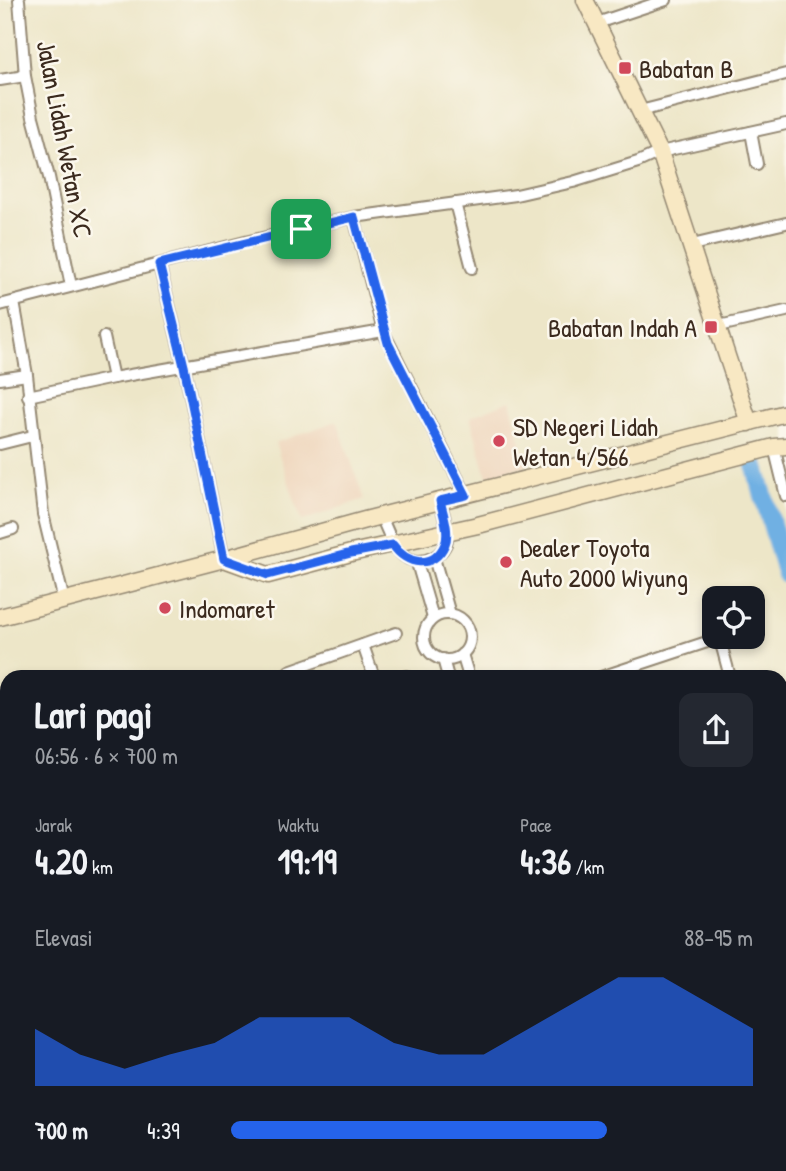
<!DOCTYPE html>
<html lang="id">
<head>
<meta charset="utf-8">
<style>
  :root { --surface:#171b24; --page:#242831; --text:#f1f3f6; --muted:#9ea1a6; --accent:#2563eb }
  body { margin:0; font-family:"Patrick Hand",sans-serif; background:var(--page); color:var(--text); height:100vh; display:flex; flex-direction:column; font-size:26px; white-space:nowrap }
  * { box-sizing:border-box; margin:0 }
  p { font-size:23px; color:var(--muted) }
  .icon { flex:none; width:38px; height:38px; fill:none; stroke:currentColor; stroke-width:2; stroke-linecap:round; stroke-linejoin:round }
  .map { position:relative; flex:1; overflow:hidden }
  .panel { position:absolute; left:0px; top:670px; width:788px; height:502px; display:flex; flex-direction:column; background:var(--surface); border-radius:21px 21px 0 0; box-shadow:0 4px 10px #0003 }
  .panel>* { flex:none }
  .buttons { position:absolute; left:702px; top:586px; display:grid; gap:14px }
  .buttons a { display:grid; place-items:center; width:63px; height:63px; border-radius:14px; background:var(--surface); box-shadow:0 4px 10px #0003; font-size:35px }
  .pin { position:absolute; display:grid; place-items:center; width:60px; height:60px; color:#fff; margin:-30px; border-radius:14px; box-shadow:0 4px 10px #0006 }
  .round { display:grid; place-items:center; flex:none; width:74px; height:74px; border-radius:14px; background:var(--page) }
  .head { display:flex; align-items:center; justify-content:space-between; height:119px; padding:0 35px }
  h1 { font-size:38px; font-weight:700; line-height:52px }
  .metrics { display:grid; grid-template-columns:repeat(3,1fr); gap:10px; height:119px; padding:7px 35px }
  .metrics div { display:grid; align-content:center }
  .metrics b { font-size:35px; font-weight:700 }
  .metrics small { font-size:19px; font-weight:400 }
  .metrics p { font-size:19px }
  .chart { height:196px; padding:14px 35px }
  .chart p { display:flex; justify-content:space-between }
  .chart svg { width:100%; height:126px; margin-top:7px; fill:var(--accent); opacity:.7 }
  ul { padding:0 35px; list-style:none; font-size:23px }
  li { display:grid; grid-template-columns:112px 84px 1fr; align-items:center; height:52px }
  li i { height:18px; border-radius:9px; background:var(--accent) }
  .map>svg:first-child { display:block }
</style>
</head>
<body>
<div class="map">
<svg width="786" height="1171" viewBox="0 0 786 1171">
  <rect width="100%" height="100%" fill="#fbf7ec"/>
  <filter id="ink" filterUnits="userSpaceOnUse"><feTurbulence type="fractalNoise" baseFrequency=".0143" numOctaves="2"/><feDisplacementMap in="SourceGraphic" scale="14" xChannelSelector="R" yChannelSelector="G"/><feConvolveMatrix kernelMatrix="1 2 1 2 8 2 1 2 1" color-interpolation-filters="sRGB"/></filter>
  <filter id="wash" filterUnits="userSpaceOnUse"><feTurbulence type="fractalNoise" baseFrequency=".00686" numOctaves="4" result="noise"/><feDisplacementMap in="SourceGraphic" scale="28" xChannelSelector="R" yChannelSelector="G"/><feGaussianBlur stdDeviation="1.57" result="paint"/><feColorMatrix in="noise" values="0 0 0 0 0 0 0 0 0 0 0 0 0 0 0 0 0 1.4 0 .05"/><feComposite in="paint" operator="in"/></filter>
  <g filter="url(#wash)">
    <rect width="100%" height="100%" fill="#ede6c8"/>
    <!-- built -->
    <g fill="#efd6bc">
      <polygon points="510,401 527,466 487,477 470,417"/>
      <polygon points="337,421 364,499 302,521 275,443"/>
    </g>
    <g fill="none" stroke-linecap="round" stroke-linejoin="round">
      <!-- river -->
      <polyline stroke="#6fb0e3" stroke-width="19" points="753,459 786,574"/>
    </g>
  </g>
  <g filter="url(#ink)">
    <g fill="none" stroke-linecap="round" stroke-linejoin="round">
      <!-- street casing -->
      <g stroke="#948873" stroke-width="14">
        <g id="street">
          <polyline points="19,0 25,76 33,117 49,177 71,286"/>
          <polyline points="597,23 666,0"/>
          <polyline points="0,80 25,76"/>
          <polyline points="640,111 786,74"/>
          <polyline points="751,132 757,164"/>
          <polyline points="455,203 472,268"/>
          <polyline points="354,217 383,331 466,495"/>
          <polyline points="692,245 786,223"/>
          <polyline points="159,264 184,366 224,559"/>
          <polyline points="14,302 27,375 43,514 64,601"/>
          <polyline points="0,305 249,241 354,217 516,195 573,182 638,162 660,152 786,124"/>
          <polyline points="719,326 786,311"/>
          <polyline points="104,337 113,378"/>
          <polyline points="0,379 27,375"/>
          <polyline points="28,396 113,378 383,331"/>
          <polyline points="0,444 32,436"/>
          <polyline points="774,447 786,496"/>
          <path d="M381,516C390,536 398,567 426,560C434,558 442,553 446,544C450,532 443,513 440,501"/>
          <polyline points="0,533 13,529"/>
          <polyline points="434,558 450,614"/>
          <polyline points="417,563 433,618"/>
          <circle cx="447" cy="637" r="23"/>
          <polyline points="363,645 374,677"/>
          <polyline points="462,654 469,677"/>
          <polyline points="443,659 448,677"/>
          <polyline points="289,671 396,633"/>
          <polyline points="404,677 407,676"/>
          <polyline points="601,677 710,641 717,642 722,647 730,677"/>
          <polyline points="0,749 7,772"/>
          <polyline points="0,828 7,850"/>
          <polyline points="780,870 786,889"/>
          <polyline points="0,913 7,911"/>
          <polyline points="780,956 786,954"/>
          <polyline points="780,1019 786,1017"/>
          <polyline points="0,1047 7,1045"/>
          <polyline points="0,1057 7,1078"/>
          <polyline points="780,1083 786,1081"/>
          <polyline points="0,1116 7,1114"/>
          <polyline points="780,1159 786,1157"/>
          <polyline points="114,1166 115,1171"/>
          <polyline points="140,1166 142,1171"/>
          <polyline points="164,1166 166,1171"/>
          <polyline points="372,1166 374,1171"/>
          <polyline points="531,1166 532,1171"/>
          <polyline points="606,1166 608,1171"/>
          <polyline points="626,1166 628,1171"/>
          <polyline points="25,1171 40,1166"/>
          <polyline points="236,1171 252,1166"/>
          <polyline points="487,1171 503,1166"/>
          <polyline points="744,1171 760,1166"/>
        </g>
      </g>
      <!-- secondary casing -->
      <g stroke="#948873" stroke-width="19">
        <g id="secondary">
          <polyline points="585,0 660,152 749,423"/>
          <polyline points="224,559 268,575 351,553 478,525 774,447 786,446"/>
          <polyline points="0,617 224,559 365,520 786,413"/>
        </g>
      </g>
      <!-- street -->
      <use href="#street" stroke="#fff" stroke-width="10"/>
      <!-- secondary -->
      <use href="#secondary" stroke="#f8e8c3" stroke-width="16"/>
    </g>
  </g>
  <g fill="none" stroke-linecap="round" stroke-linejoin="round" filter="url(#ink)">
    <!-- route casing -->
    <g stroke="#fff" stroke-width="14">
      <path id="route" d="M354,217L388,343L466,495L440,501C443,513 450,533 445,544C434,570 406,565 393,545L351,553L268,575L224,559L184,366L159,264Z"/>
    </g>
    <!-- route -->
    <use href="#route" stroke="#2563eb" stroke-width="9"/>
  </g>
  <!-- markers -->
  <g fill="#d1495b" stroke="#fbf7ec" stroke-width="2.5">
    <rect x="618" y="61" width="14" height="14" rx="3.5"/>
    <rect x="704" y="320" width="14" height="14" rx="3.5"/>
    <circle cx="499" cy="441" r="7"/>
    <circle cx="506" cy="562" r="7"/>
    <circle cx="165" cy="608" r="7"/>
  </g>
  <g text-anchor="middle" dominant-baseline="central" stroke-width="5" stroke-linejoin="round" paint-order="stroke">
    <!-- poi labels -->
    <g font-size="26" fill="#3b2a1e" stroke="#fbf7ec" text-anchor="start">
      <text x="639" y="68">Babatan B</text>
      <text x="697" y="327" text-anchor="end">Babatan Indah A</text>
      <text x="513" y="426">SD Negeri Lidah<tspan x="513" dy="30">Wetan 4/566</tspan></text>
      <text x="520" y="547">Dealer Toyota<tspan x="520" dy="30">Auto 2000 Wiyung</tspan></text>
      <text x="179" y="608">Indomaret</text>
    </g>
    <!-- street labels -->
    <g font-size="26" fill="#3b2a1e" stroke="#fbf7ec">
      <text transform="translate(65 139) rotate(79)">Jalan Lidah Wetan XC</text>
    </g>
  </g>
</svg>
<div class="buttons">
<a><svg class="icon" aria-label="locate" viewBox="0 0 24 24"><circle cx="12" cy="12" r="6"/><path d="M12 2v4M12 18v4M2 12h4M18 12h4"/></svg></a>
</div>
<div class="pin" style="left:301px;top:229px;background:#1e9e55"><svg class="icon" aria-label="arrive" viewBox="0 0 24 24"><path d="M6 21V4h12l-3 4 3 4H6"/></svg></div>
<section class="panel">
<div class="head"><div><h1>Lari pagi</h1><p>06:56 · 6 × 700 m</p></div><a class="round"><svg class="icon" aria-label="share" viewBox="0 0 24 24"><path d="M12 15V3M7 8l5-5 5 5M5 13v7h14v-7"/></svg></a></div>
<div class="metrics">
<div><p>Jarak</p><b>4.20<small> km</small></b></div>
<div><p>Waktu</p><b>19:19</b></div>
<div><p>Pace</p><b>4:36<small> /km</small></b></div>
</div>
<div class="chart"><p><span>Elevasi</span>88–95 m</p>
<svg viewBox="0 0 160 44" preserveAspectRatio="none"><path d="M0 44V24L10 33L20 38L30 33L40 29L50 20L60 20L70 20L80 29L90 33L100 33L110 24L120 15L130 6L140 6L150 15L160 24V44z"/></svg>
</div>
<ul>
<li><b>700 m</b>4:39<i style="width:72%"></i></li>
</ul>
</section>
</div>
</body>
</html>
